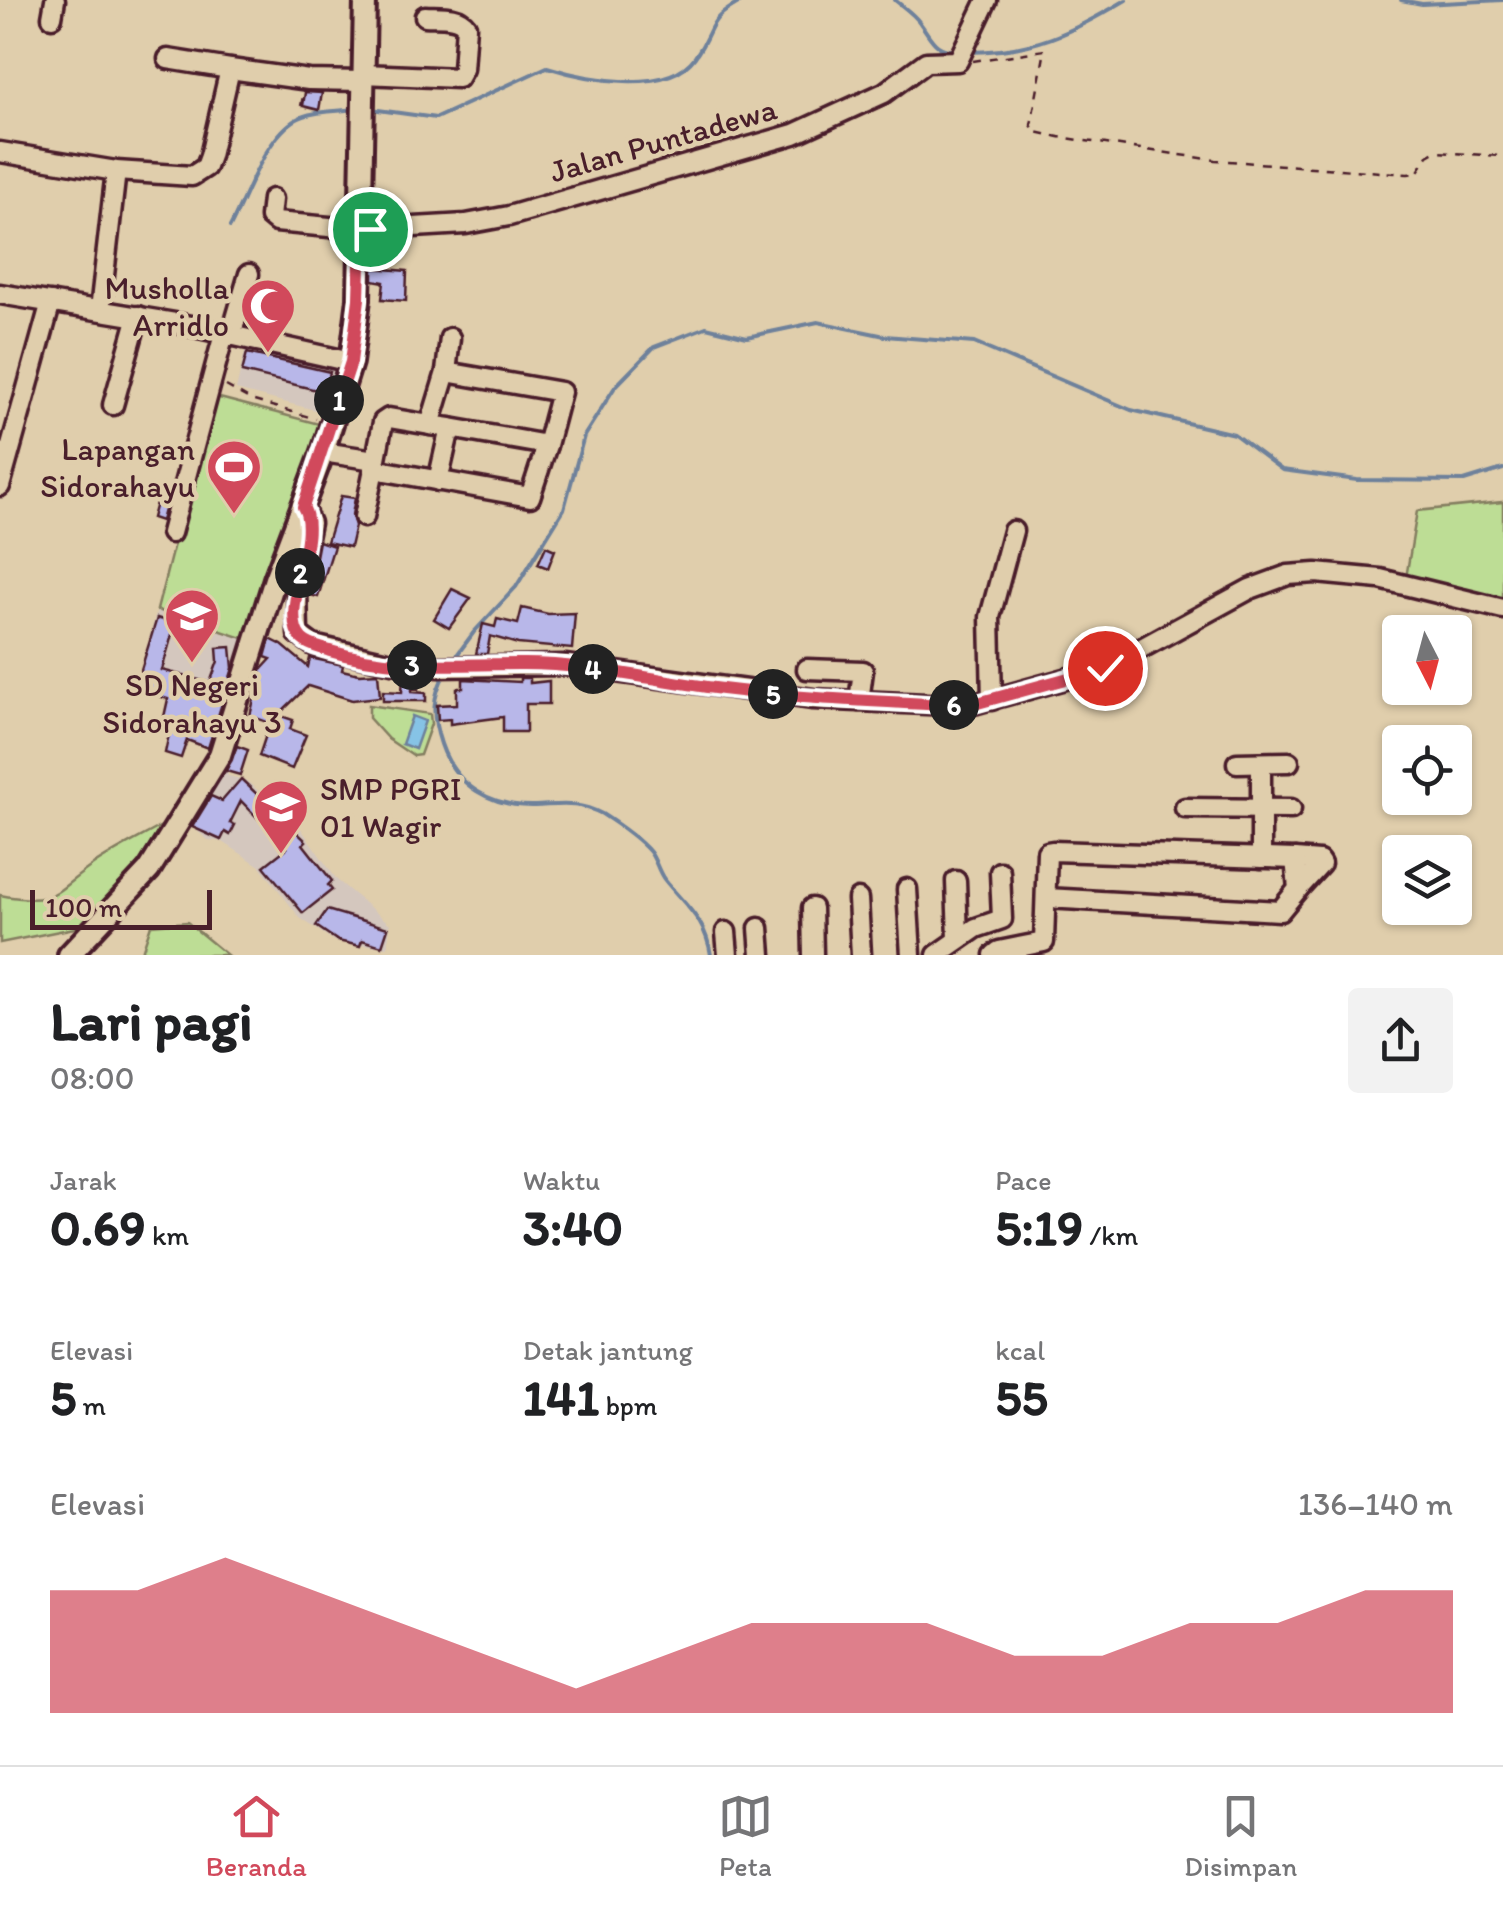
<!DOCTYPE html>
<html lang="id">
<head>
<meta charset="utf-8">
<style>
  :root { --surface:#fff; --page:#f2f2f2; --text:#202124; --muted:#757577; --line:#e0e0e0; --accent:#d1495b }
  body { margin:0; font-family:Itim,sans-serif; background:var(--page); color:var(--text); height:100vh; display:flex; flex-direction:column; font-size:38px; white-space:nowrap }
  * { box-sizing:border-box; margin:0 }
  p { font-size:32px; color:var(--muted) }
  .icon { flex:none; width:55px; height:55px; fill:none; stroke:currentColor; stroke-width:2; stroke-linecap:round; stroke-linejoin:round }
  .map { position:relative; height:955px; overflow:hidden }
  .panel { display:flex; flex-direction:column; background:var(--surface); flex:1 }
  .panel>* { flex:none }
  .needle { width:65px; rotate:174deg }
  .buttons { position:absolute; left:1382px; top:615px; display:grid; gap:20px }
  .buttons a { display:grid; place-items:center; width:90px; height:90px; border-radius:10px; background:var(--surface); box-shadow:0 2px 8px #0004; font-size:50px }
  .scale { position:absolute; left:30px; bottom:25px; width:182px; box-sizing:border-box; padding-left:10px; border:5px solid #4a1f2b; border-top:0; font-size:28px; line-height:35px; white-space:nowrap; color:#4a1f2b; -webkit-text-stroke:8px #e0ceac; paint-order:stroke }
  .pin { position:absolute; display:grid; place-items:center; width:85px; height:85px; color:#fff; margin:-42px; border:5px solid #fff; border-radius:50%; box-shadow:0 2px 10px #0007 }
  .km { position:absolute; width:50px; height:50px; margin:-25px; border-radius:50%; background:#222; color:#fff; font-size:28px; line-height:50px; text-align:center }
  .round { display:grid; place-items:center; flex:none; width:105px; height:105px; border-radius:10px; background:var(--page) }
  .headline { display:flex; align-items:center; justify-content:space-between; height:170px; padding:0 50px }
  h1 { font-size:55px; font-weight:700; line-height:75px }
  .metrics { display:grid; grid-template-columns:repeat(3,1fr); gap:15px; height:170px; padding:10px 50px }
  .metrics div { display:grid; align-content:center }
  .metrics b { font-size:50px; font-weight:700 }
  .metrics small { font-size:28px; font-weight:400 }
  .metrics p { font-size:28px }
  .chart { height:280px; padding:20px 50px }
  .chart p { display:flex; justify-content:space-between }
  .chart svg { width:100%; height:180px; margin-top:10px; fill:var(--accent); opacity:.7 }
  .menu { display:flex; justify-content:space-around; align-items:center; height:140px; border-top:2px solid var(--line); background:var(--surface); font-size:28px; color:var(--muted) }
  .menu a { display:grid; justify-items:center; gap:5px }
  .menu .selected { color:var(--accent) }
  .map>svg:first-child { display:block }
</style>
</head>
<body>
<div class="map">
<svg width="1503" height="955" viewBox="0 0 1503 955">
  <rect width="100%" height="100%" fill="#e0ceac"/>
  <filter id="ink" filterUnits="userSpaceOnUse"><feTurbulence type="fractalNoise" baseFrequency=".01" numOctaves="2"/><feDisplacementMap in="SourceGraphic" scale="20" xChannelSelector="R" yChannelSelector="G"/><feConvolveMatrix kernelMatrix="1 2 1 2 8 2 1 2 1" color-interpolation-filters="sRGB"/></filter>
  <g filter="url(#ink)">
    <!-- built -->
    <g fill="#d4c7be">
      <polygon points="246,347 336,368 323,412 236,390"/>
      <polygon points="157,610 249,640 226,716 135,690"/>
      <polygon points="226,763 228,776 245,780 295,820 337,880 390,924 388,947 336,942 300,918 260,866 223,842 208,840 190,825"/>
    </g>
    <!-- green -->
    <g fill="#bddd95" stroke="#847e60" stroke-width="2.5">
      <polygon points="212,396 323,425 249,640 157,610"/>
      <polygon points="1503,502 1503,602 1406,578 1417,511"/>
      <polygon points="369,705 430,714 431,724 420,755 413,756 388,739 369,718"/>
      <path d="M163,825L129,877L84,926L0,943V895C57,906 52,893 93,865C115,850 140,838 163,825Z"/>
      <polygon points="187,922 227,955 141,955 151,925"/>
    </g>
    <!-- water -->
    <polygon fill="#86c3e6" stroke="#6e819b" stroke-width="2.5" points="412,716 425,721 415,749 402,744"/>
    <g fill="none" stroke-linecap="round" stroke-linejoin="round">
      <!-- stream -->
      <g stroke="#6e819b" stroke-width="4">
        <path d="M895,0C903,7 914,14 920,23C932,39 934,51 958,51"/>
        <polyline points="1401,0 1422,4 1503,0"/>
        <path d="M967,52C1033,52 1071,33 1126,0"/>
        <path d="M371,109L436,118L547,67C585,79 667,96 695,57C717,26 704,21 744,0"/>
        <path d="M230,227C247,195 265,137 297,119C311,111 337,112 353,109"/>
        <polyline points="454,659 474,632 516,587 564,509 584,436 615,387 654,347 706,327 747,337 818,322 885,336 974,343 1131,410 1234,434 1282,470 1357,480 1464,481 1503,469"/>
        <path d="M446,672C431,697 432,717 441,744C455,786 491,807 535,806C560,805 578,801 602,814C616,823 639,839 650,852C656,860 658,871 664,879C686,907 705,918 711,955"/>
      </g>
    </g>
    <!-- building -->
    <g fill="#b8b7e9" stroke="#4a1f2b" stroke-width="2.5">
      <polygon points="305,92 322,93 319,110 303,106"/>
      <polygon points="373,268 407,271 406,301 382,299 384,282 373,280"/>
      <polygon points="247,353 330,372 325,392 242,372"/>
      <polygon points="341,496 355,498 352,515 355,526 350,547 327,542"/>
      <polygon points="157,499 166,502 161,521 152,518"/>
      <polygon points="319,541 334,546 318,597 310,595 310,588"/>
      <polygon points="546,546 555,550 548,568 538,564"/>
      <polygon points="452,589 471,598 449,628 434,619"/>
      <polygon points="522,608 548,614 575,613 572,649 518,644 490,636 487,654 476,654 483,624 495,627 497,619 518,624"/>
      <polygon points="157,618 175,624 162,670 210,683 218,661 217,648 231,647 233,668 208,748 187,740 181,758 165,753 172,720 164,717 168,699 135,689"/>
      <polygon points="270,639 282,645 308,667 310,658 343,665 342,670 359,674 378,673 380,697 352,700 308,686 278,715 293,720 290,729 306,735 292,769 259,756 270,723 250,716 261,670 271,659 265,657"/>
      <polygon points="403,676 418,678 418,689 412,689 412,692 426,693 426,701 383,701 383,691 402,692"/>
      <polygon points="520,678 530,678 530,683 549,681 549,704 526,704 526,732 503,732 503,717 450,724 450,719 438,720 437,705 457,704 457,688 463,688 463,679 520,682"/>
      <polygon points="237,746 248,750 240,775 226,771"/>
      <polygon points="241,779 306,841 303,844 332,881 328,885 332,890 303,913 264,866 287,848 241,801 230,823 235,825 230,835 225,832 221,840 192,827 211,796 222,801"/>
      <polygon points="327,910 388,928 382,946 362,940 360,946 338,941 316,926"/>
    </g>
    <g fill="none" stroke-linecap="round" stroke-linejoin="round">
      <!-- minor casing -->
      <g stroke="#4a1f2b" stroke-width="25">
        <g id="minor">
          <polyline points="52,17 55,0"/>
          <polyline points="168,59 230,69"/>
          <path d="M363,74L458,78L463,69L466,26C458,14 438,17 425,16"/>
          <polyline points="0,152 116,171 192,176 206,167 210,156 230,69 309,80 362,81"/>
          <polyline points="272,199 270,217 276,222 361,230 466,224 509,216 794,134 884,93 926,62 958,61 987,0"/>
          <polyline points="0,294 181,324 351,362"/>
          <polyline points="100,310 116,171"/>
          <polyline points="231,336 249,274"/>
          <polyline points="446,372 561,392 547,445"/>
          <polyline points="113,405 138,316"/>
          <polyline points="430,425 389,418 383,422 374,469 530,497 547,445 450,428"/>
          <polyline points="323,452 375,460"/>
          <polyline points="438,481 450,428 430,425 446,372 450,338"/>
          <polyline points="0,486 51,302"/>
          <polyline points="303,507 310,523 297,587 298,634 313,645 392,663 439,667 565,665 813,699 949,705 974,704 1105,668 1250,589 1288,575 1316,573 1380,579 1503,609"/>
          <polyline points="364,517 374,469"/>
          <polyline points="171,533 224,334"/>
          <polyline points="807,669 863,671 859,701"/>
          <polyline points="992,700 990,617 1013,531"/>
          <polyline points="1237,763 1289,762"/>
          <polyline points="1261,763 1261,858"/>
          <polyline points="1185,808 1291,809"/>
          <polyline points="1295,859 1319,861 1321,864 1298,889"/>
          <polyline points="956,881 958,939"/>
          <polyline points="907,889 911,955"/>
          <polyline points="858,899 861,955"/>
          <polyline points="812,908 813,955"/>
          <polyline points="759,928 761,955"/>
          <polyline points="726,932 728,955"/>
          <polyline points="937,955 976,928 1002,919 1000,872"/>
          <polyline points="994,955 999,951 1044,942 1047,852 1053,851 1295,859 1298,889 1280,911 1046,898"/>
        </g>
      </g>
      <!-- major casing -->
      <g stroke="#4a1f2b" stroke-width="28">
        <polyline id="major" points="69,955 149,870 220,755 275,579 323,452 351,362 359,299 365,0"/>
      </g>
      <!-- path -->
      <g stroke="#4a1f2b" stroke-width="2.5" stroke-dasharray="8 8" stroke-linecap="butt">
        <polyline points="973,61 1045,50 1031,125 1036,132 1059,137 1215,160 1408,174 1417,173 1428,156 1435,152 1503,156"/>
        <polyline points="301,106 303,96"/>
        <polyline points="226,386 251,400 316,419"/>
      </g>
      <!-- minor -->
      <use href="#minor" stroke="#e0ceac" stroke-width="18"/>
      <!-- major -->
      <use href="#major" stroke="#e0ceac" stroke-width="20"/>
    </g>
  </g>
  <g fill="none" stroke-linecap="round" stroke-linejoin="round" filter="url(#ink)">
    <!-- route casing -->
    <g stroke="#fff" stroke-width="20">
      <path id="route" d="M370,229L361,230L359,299L351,362L303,507C322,536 277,615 302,639C309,646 321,648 330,651C393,670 454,664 518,664C582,663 644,678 707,687C787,698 868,701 949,705L974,704L1105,668"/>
    </g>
    <!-- route -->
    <use href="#route" stroke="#d1495b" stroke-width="12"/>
  </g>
  <!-- icons -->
  <defs>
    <g id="mosque-pin" transform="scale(2.875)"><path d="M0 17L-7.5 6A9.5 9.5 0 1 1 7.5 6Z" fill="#d1495b" stroke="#e0ceac"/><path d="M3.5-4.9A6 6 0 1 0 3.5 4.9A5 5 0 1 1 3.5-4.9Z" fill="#fff"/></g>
    <g id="stadium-pin" transform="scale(2.875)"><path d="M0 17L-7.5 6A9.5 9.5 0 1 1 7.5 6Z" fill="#d1495b" stroke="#e0ceac"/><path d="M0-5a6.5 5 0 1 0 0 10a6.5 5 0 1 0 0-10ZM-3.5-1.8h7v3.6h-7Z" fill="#fff"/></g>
    <g id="school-pin" transform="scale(2.875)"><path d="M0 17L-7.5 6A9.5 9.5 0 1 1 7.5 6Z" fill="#d1495b" stroke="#e0ceac"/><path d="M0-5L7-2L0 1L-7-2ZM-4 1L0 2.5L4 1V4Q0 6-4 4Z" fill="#fff"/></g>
  </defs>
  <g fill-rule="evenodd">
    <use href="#mosque-pin" x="268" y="306"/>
    <use href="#stadium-pin" x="234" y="467"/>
    <use href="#school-pin" x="192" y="616"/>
    <use href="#school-pin" x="281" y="807"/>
  </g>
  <g text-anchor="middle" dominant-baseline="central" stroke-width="9" stroke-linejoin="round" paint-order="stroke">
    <!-- street labels -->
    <g font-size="32" fill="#4a1f2b" stroke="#e0ceac">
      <text transform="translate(663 140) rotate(-16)">Jalan Puntadewa</text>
    </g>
    <!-- poi labels -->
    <g font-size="32" fill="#4a1f2b" stroke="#e0ceac" text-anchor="end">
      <text x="229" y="288">Musholla<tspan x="229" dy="37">Arridlo</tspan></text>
      <text x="195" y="449">Lapangan<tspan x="195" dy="37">Sidorahayu</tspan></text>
      <text x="192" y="685" text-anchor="middle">SD Negeri<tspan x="192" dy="37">Sidorahayu 3</tspan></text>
      <text x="320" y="789" text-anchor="start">SMP PGRI<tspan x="320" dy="37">01 Wagir</tspan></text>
    </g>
  </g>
</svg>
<div class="buttons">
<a><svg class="needle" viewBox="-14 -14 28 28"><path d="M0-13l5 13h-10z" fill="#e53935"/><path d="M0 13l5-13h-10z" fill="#757577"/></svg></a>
<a><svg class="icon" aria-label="locate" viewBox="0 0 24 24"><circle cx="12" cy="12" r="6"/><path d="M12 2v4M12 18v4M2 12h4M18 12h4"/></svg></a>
<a><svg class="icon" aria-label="layers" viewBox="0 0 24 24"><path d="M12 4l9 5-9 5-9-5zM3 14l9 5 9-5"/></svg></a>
</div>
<div class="scale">100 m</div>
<div class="pin" style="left:370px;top:229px;background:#1e9e55"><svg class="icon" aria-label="arrive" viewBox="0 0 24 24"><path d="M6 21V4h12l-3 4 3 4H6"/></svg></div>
<div class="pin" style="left:1105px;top:668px;background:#d93025"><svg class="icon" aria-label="check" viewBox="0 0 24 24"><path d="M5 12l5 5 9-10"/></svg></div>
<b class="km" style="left:339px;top:400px">1</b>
<b class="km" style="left:300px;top:573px">2</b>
<b class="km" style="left:412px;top:665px">3</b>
<b class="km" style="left:593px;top:669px">4</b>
<b class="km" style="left:773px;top:694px">5</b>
<b class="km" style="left:954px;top:705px">6</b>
</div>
<section class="panel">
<div class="headline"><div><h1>Lari pagi</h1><p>08:00</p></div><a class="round"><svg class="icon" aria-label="share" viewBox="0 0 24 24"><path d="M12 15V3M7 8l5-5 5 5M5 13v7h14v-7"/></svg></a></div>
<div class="metrics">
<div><p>Jarak</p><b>0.69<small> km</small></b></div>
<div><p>Waktu</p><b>3:40</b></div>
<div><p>Pace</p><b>5:19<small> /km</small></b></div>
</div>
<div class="metrics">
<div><p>Elevasi</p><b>5<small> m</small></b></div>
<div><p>Detak jantung</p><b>141<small> bpm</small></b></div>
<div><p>kcal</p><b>55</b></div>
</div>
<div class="chart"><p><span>Elevasi</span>136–140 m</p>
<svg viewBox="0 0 160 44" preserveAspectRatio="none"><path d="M0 44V14L10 14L20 6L30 14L40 22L50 30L60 38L70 30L80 22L90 22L100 22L110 30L120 30L130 22L140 22L150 14L160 14V44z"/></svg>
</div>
</section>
<nav class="menu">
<a class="selected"><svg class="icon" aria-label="home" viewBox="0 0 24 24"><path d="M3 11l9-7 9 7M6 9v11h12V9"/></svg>Beranda</a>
<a><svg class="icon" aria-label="map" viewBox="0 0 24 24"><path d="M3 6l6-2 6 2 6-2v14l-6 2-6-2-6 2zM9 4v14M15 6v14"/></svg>Peta</a>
<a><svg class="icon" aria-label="saved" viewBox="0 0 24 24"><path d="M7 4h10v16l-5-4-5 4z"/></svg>Disimpan</a>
</nav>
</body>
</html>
